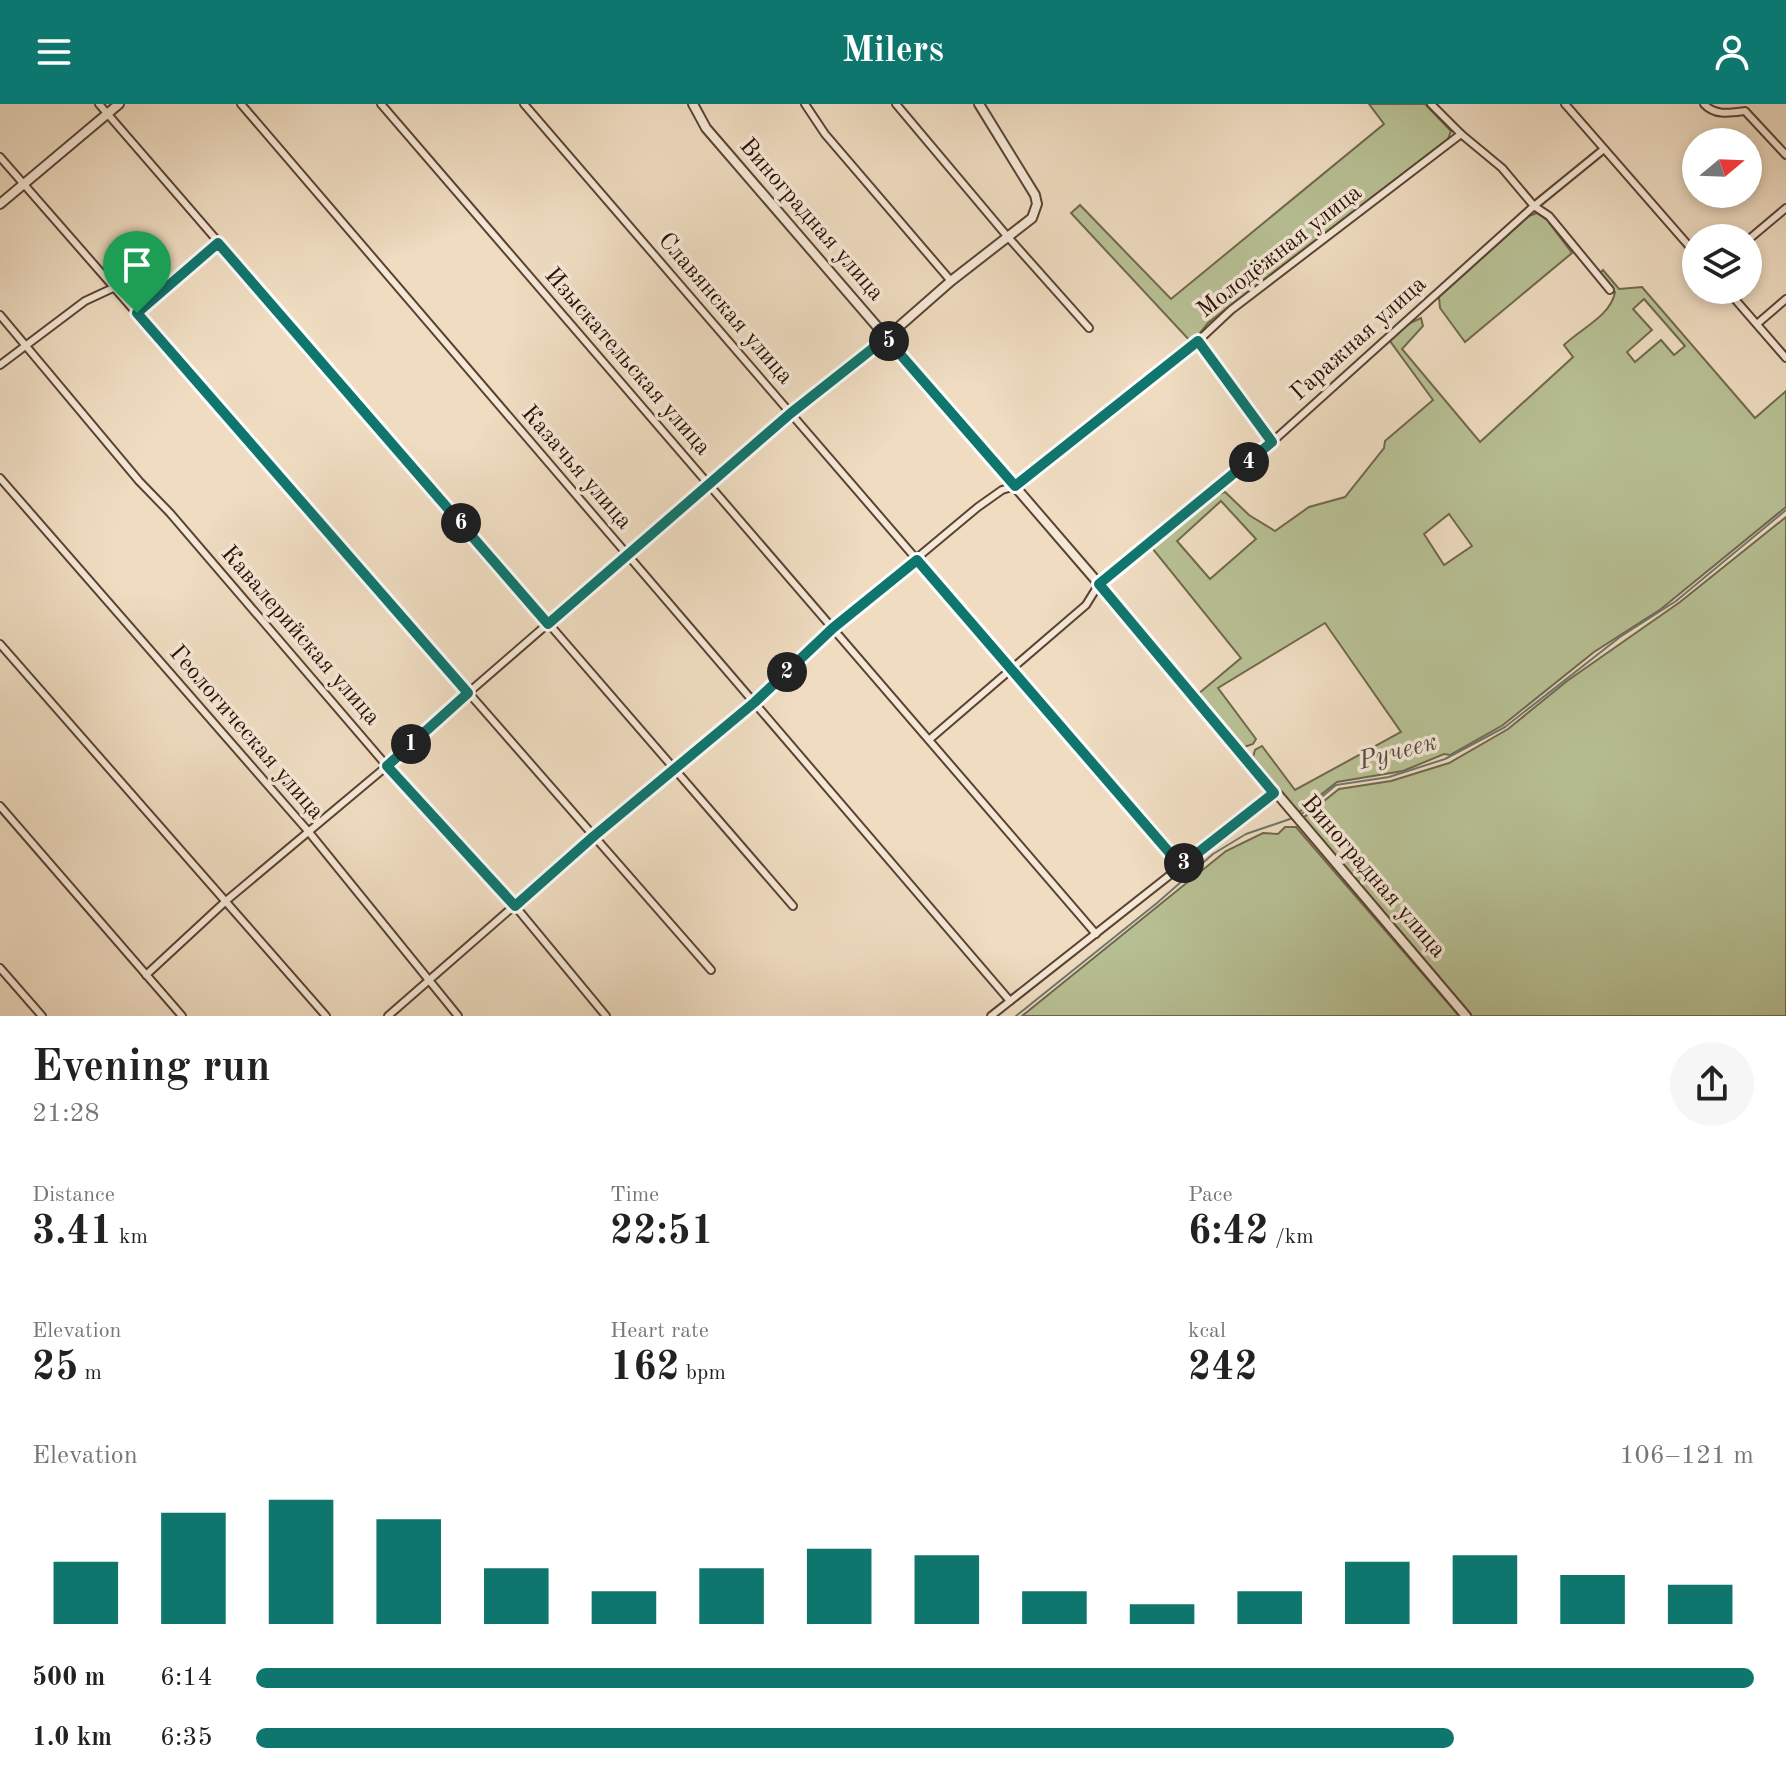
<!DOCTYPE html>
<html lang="en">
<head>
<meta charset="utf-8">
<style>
  :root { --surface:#fff; --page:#f6f6f6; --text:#222; --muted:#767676; --accent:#0f766e }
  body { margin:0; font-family:"Old Standard TT",serif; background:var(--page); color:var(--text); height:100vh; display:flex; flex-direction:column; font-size:30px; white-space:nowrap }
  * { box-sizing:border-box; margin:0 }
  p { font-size:26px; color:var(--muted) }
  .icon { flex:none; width:44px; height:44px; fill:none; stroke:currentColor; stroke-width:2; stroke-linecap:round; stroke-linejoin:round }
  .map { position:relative; height:912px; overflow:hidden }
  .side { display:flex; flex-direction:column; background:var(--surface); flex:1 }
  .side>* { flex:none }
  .needle { width:52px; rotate:71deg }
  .fabs { position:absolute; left:1682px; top:24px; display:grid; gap:16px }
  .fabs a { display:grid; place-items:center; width:80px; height:80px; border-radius:50%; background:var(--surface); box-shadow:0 4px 12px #0003; font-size:40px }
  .pin { position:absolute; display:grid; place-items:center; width:68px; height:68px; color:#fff; margin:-82px -34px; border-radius:50% 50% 50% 0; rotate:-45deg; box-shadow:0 0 8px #0007 }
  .pin .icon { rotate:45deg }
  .km { position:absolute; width:40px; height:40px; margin:-20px; border-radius:50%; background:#222; color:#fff; font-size:22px; line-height:40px; text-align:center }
  .round { display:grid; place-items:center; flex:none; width:84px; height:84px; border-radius:42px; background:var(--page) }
  .overview { display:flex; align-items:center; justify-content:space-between; height:136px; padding:0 32px }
  h1 { font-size:44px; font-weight:700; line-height:60px }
  .stats { display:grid; grid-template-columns:repeat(3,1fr); gap:12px; height:136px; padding:8px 32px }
  .stats div { display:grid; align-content:center }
  .stats b { font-size:40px; font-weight:700 }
  .stats small { font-size:22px; font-weight:400 }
  .stats p { font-size:22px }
  .chart { height:224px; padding:16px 32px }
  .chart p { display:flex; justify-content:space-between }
  .chart svg { width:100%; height:144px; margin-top:8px; stroke:var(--accent); stroke-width:6 }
  ul { padding:0 32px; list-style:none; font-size:26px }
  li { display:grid; grid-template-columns:128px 96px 1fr; align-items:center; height:60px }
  li i { height:20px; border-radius:10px; background:var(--accent) }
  header { display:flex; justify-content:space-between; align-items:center; height:104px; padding:0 32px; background:var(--accent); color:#fff; font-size:36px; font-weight:700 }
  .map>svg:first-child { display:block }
</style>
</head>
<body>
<header><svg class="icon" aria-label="menu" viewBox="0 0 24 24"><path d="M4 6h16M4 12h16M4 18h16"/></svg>Milers<svg class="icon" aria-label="person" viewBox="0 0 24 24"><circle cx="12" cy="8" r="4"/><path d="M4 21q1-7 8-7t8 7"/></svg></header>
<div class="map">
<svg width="1786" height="912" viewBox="0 0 1786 912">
  <rect width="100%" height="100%" fill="#efdcc1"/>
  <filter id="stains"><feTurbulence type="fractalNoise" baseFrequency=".0025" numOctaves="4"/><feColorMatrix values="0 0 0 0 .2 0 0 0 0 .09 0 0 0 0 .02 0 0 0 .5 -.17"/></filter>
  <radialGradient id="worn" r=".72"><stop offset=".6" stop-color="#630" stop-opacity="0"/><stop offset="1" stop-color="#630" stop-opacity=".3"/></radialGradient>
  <!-- green -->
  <g fill="#b7c094" stroke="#70684c" stroke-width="2" fill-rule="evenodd">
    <polygon points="1369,0 1425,0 1451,27 1448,35 1208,219 1192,239 1071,109 1080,101 1171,195 1384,20"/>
    <polygon points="1537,109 1547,116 1572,149 1465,238 1440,204 1439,193 1529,112"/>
    <path d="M1603,166L1619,185L1642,183L1755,314L1786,287V403L1661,505L1594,548L1503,621L1450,651L1444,650L1403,667L1337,678L1298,709L1253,653L1255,646L1262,642L1295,686L1401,628L1325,519L1218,584L1256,635L1253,640L1244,643L1198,590L1241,554L1152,444L1215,391L1225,388L1249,411L1275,427L1309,403L1345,393L1384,344L1385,337L1433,296L1390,237L1408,220L1421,214L1423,222L1402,245L1480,338L1573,253L1564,241C1580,225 1611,212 1615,188L1599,170ZM1644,195L1685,242L1674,251L1661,236L1635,258L1627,248L1652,226L1633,205ZM1221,397L1256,435L1210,475L1177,437ZM1449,410L1472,442L1444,461L1424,430Z"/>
    <polygon points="1786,413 1786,912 1472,912 1303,714 1339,685 1391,677 1449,659 1508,625 1567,577 1680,498"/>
    <polygon points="1285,723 1296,723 1459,912 1022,912 1226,747 1263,729 1278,730"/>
  </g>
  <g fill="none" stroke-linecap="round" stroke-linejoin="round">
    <!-- stream -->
    <g stroke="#6d776d" stroke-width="2">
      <polyline points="1299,712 1336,681 1389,673 1445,655 1505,623 1620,533 1676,497 1786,406"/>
      <polyline points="1016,912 1157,799 1213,750 1246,730 1293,714"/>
    </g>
    <!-- minor casing -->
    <g stroke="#5a4332" stroke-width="10">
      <g id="minor">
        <polyline points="99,0 793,802"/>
        <polyline points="241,0 1010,897"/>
        <polyline points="381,0 1096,830"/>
        <polyline points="524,0 1181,762"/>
        <polyline points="805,0 825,30 951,177"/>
        <polyline points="896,0 1007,132 1089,224"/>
        <polyline points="1431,0 1461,30 1502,64 1534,102 1549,112 1610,186"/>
        <polyline points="1565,0 1696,150"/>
        <path d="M1704,0C1715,12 1730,9 1745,7L1786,51"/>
        <polyline points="0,53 711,866"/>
        <polyline points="1748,136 1786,104"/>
        <polyline points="1727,186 1786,254"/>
        <polyline points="137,209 218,139"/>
        <polyline points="0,211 139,377 170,409 387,662 515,802 606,912"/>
        <polyline points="1757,220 1786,195"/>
        <polyline points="1198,237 1272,338"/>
        <polyline points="0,261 85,197 113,184"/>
        <polyline points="0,374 308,727 458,912"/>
        <polyline points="0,540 326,912"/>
        <polyline points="930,635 1086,501 1099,480 1272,338 1534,102 1604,45"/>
        <polyline points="0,702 182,912"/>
        <polyline points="0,864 42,912"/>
        <polyline points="146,871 227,796 387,662 468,589 791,309 886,234"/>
        <polyline points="388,912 594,732 755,598 833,524 978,403 1002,386 1015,382 1198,237 1231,206 1461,30"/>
        <polyline points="991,912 1274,689"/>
      </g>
    </g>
    <!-- tertiary casing -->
    <g stroke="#5a4332" stroke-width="12">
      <g id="tertiary">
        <polyline points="693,0 706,24 1099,480 1466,912"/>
        <polyline points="0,100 119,0"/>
        <polyline points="886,234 951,177 1032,114 1037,100 1035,91 979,0"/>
      </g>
    </g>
    <!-- minor -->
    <use href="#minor" stroke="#f5e8d7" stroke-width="6"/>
    <!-- tertiary -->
    <use href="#tertiary" stroke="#f5e8d7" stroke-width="8"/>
  </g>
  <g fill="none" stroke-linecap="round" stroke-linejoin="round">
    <!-- route casing -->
    <g stroke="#fff" stroke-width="16">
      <polygon id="route" points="218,139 548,520 791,309 886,234 1015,382 1198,237 1272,338 1099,480 1274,689 1181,762 917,456 833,524 755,598 594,732 515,802 387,662 468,589 137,209"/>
    </g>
    <!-- route -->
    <use href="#route" stroke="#0f766e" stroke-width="10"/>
  </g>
  <g text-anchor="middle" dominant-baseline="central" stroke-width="7" stroke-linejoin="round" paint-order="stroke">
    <!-- street labels -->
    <g font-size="24" fill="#291003" stroke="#f5e8d7">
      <text transform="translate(811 116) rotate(49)">Виноградная улица</text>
      <text transform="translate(1280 148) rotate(-38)">Молодёжная улица</text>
      <text transform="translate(725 205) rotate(49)">Славянская улица</text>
      <text transform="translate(1359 235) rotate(-42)">Гаражная улица</text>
      <text transform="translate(627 258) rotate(49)">Изыскательская улица</text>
      <text transform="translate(576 364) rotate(49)">Казачья улица</text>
      <text transform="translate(300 532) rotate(49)">Кавалерийская улица</text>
      <text transform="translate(246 629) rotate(49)">Геологическая улица</text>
      <text transform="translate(1373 773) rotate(49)">Виноградная улица</text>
    </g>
    <!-- water labels -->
    <g font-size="26" font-style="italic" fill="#514c41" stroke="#f5e8d7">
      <text transform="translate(1398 648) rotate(-15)">Ручеек</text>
    </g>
  </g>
  <rect width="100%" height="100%" filter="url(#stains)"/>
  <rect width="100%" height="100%" fill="url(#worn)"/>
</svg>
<div class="fabs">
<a><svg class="needle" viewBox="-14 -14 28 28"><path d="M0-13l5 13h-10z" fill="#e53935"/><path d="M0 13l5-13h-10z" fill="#767676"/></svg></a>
<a><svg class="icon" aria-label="layers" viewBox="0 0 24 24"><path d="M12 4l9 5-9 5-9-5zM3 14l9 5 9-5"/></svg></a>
</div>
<div class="pin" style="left:137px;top:209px;background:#1e9e55"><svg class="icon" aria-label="arrive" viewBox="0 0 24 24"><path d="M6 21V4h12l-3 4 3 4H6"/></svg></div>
<b class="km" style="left:411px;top:640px">1</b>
<b class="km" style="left:787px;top:568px">2</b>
<b class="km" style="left:1184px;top:759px">3</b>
<b class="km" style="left:1249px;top:358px">4</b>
<b class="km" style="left:889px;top:237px">5</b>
<b class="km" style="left:461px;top:419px">6</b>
</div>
<section class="side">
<div class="overview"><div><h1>Evening run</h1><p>21:28</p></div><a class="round"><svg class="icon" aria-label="share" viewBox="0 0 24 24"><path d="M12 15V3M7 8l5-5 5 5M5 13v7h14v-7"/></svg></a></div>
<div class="stats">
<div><p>Distance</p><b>3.41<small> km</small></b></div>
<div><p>Time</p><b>22:51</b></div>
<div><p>Pace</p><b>6:42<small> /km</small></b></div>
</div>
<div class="stats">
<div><p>Elevation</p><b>25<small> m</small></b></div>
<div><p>Heart rate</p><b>162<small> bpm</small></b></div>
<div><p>kcal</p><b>242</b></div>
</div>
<div class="chart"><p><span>Elevation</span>106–121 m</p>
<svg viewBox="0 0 160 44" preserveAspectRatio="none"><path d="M5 44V25M15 44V10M25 44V6M35 44V12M45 44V27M55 44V34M65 44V27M75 44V21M85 44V23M95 44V34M105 44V38M115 44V34M125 44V25M135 44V23M145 44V29M155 44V32"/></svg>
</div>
<ul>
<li><b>500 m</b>6:14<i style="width:100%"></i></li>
<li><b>1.0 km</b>6:35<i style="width:80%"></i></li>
</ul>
</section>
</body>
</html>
